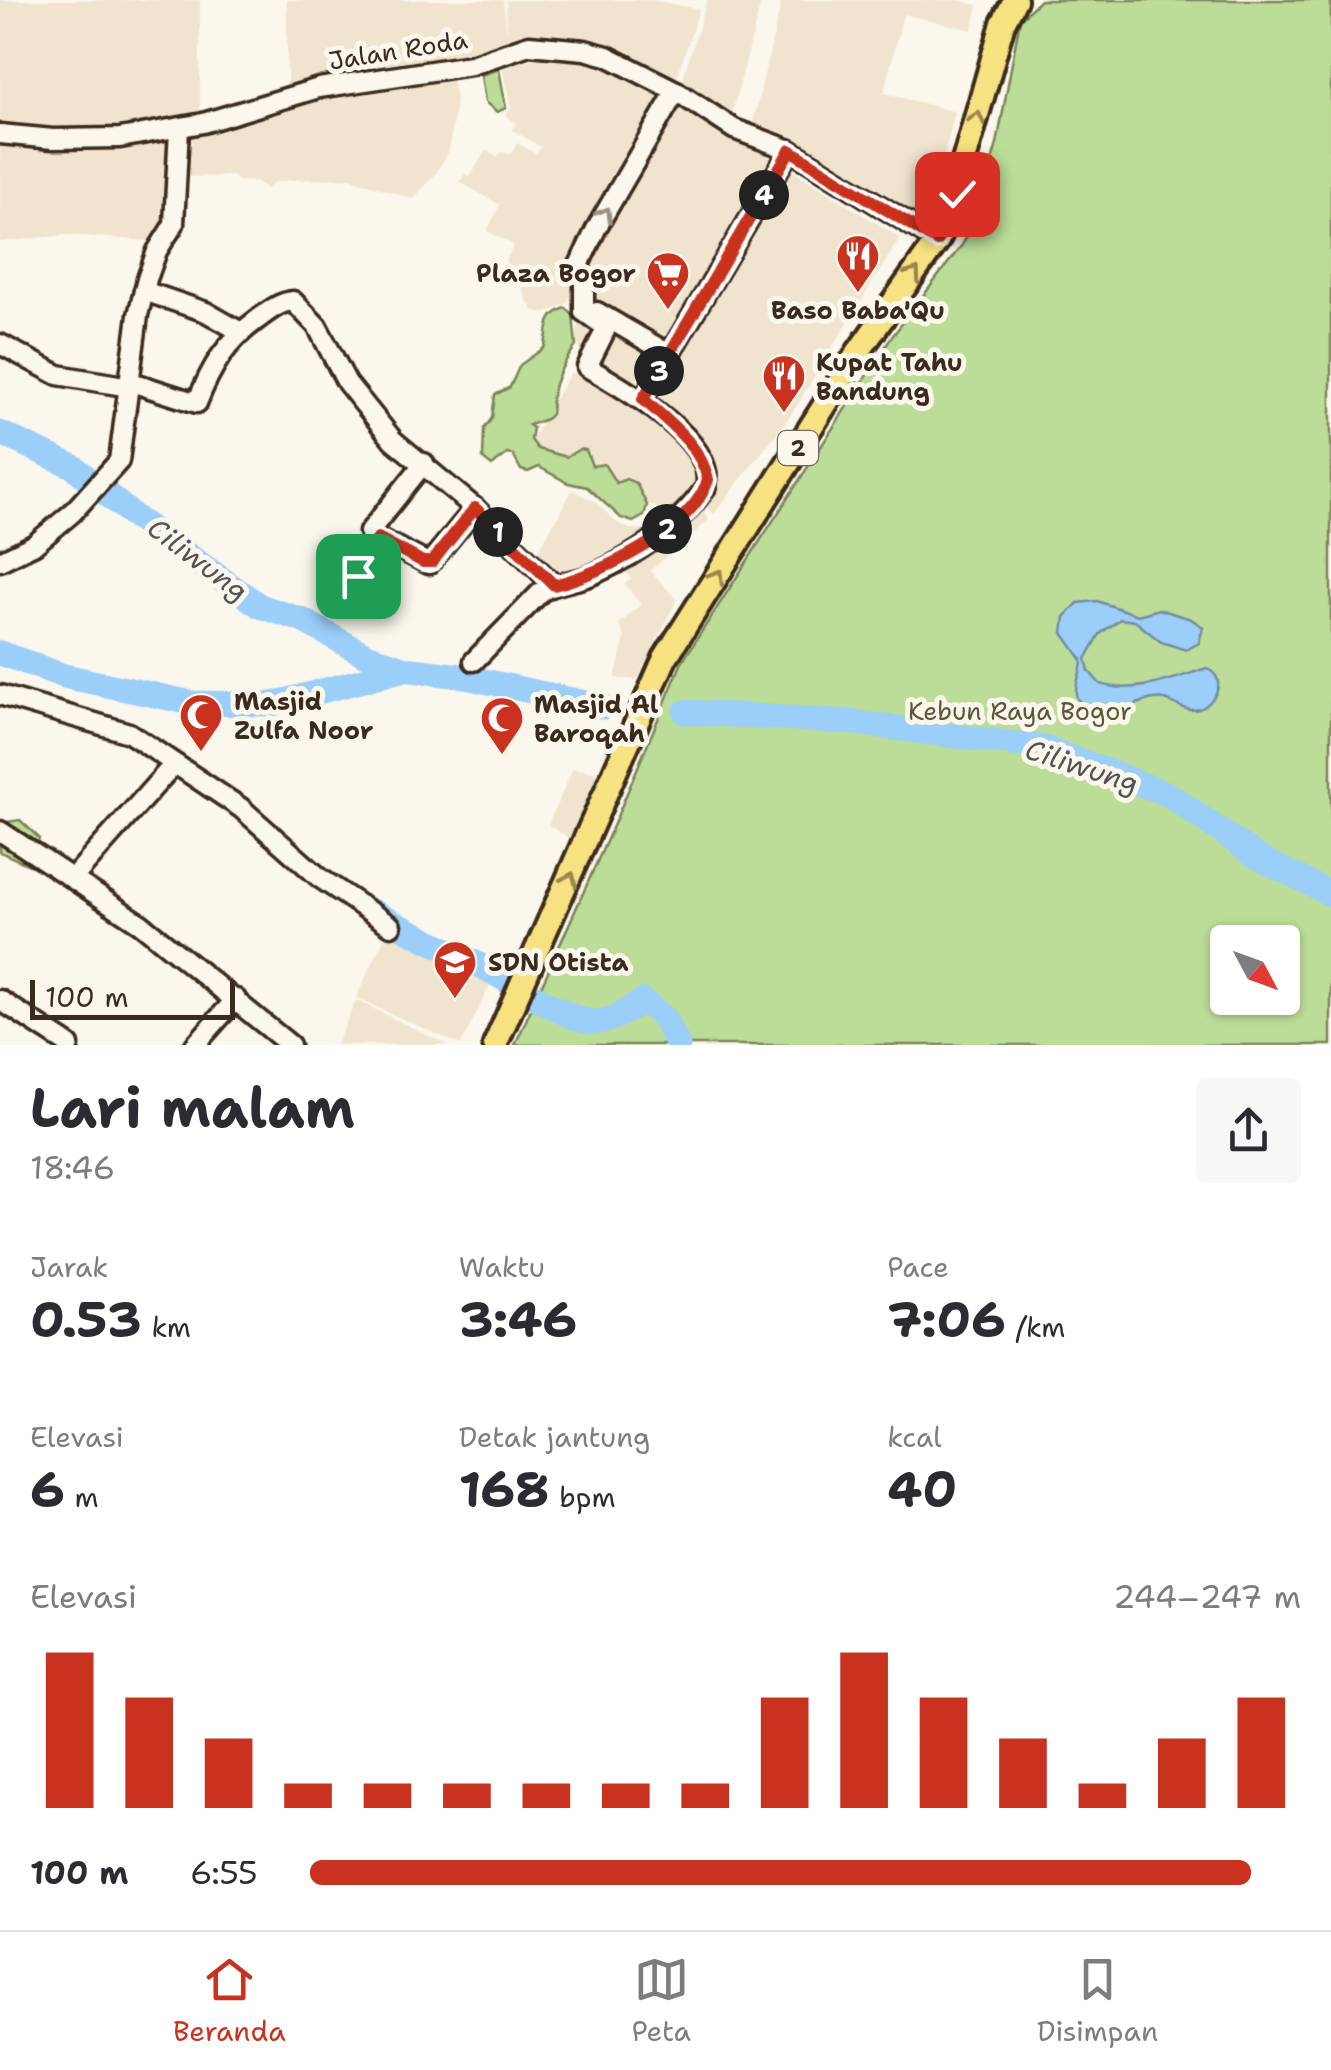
<!DOCTYPE html>
<html lang="id">
<head>
<meta charset="utf-8">
<style>
  :root { --surface:#fff; --page:#f7f7f7; --text:#2b2b33; --muted:#7c7c81; --line:#e1e1e2; --accent:#c8321e }
  body { margin:0; font-family:"Shantell Sans",sans-serif; background:var(--page); color:var(--text); height:100vh; display:flex; flex-direction:column; font-size:38px; white-space:nowrap }
  * { box-sizing:border-box; margin:0 }
  p { font-size:32px; color:var(--muted) }
  .icon { flex:none; width:55px; height:55px; fill:none; stroke:currentColor; stroke-width:2; stroke-linecap:round; stroke-linejoin:round }
  .map { position:relative; height:1045px; overflow:hidden }
  .drawer { display:flex; flex-direction:column; background:var(--surface); flex:1 }
  .drawer>* { flex:none }
  .needle { width:65px; rotate:131deg }
  .fabs { position:absolute; left:1210px; top:925px; display:grid; gap:20px }
  .fabs a { display:grid; place-items:center; width:90px; height:90px; border-radius:10px; background:var(--surface); box-shadow:0 2px 8px #0004; font-size:50px }
  .scale { position:absolute; left:30px; bottom:25px; width:205px; box-sizing:border-box; padding-left:10px; border:5px solid #3b2a1e; border-top:0; font-size:28px; line-height:35px; white-space:nowrap; color:#3b2a1e; -webkit-text-stroke:8px #fbf7ec; paint-order:stroke }
  .pin { position:absolute; display:grid; place-items:center; width:85px; height:85px; color:#fff; margin:-42px; border-radius:20px; box-shadow:0 5px 15px #0006 }
  .km { position:absolute; width:50px; height:50px; margin:-25px; border-radius:50%; background:#222; color:#fff; font-size:28px; line-height:50px; text-align:center }
  .round { display:grid; place-items:center; flex:none; width:105px; height:105px; border-radius:10px; background:var(--page) }
  .summary { display:flex; align-items:center; justify-content:space-between; height:170px; padding:0 30px }
  h1 { font-size:55px; font-weight:700; line-height:75px }
  .metrics { display:grid; grid-template-columns:repeat(3,1fr); gap:15px; height:170px; padding:10px 30px }
  .metrics div { display:grid; align-content:center }
  .metrics b { font-size:50px; font-weight:700 }
  .metrics small { font-size:28px; font-weight:400 }
  .metrics p { font-size:28px }
  .chart { height:280px; padding:20px 30px }
  .chart p { display:flex; justify-content:space-between }
  .chart svg { width:100%; height:180px; margin-top:10px; stroke:var(--accent); stroke-width:6 }
  ul { padding:0 30px; list-style:none; font-size:32px }
  li { display:grid; grid-template-columns:160px 120px 1fr; align-items:center; height:75px }
  li i { height:25px; border-radius:12px; background:var(--accent) }
  .tab-bar { display:flex; justify-content:space-around; align-items:center; height:140px; border-top:2px solid var(--line); background:var(--surface); font-size:28px; color:var(--muted) }
  .tab-bar a { display:grid; justify-items:center; gap:5px }
  .tab-bar .selected { color:var(--accent) }
  .map>svg:first-child { display:block }
</style>
</head>
<body>
<div class="map">
<svg width="1331" height="1045" viewBox="0 0 1331 1045">
  <rect width="100%" height="100%" fill="#fbf7ec"/>
  <filter id="ink" filterUnits="userSpaceOnUse"><feTurbulence type="fractalNoise" baseFrequency=".01" numOctaves="2"/><feDisplacementMap in="SourceGraphic" scale="20" xChannelSelector="R" yChannelSelector="G"/><feConvolveMatrix kernelMatrix="1 2 1 2 8 2 1 2 1" color-interpolation-filters="sRGB"/></filter>
  <g filter="url(#ink)">
    <!-- built -->
    <g fill="#f0e4cf">
      <polygon points="0,0 200,0 200,111 97,131 0,124"/>
      <polygon points="287,0 503,0 507,35 506,0 651,0 699,9 676,80 589,41 507,39 472,55 287,85"/>
      <polygon points="707,0 762,0 730,121 679,90"/>
      <polygon points="782,0 958,0 978,5 972,30 903,14 884,93 955,112 934,194 917,220 753,122"/>
      <polygon points="556,57 602,63 668,97 562,276 577,285 566,304 546,313 534,311 526,299 518,270 505,262 514,245 487,231 500,205 460,182 465,174 470,176 486,150 497,157 501,152 511,154 517,143 536,154 541,147 512,130 517,123 505,115 511,108 502,67 525,60"/>
      <polygon points="452,77 456,100 449,151 437,172 413,199 351,178 292,180 274,182 267,189 256,182 237,181 234,176 178,177 181,141 277,108"/>
      <polygon points="677,100 777,162 636,382 582,354 576,340 579,318 576,272"/>
      <polygon points="177,137 172,217 151,241 67,235 0,242 0,146 88,148"/>
      <polygon points="789,168 900,238 790,416 714,514 702,502 717,483 690,440 648,402"/>
      <polygon points="571,372 658,424 687,450 703,477 669,522 657,508 528,446"/>
      <polygon points="572,490 596,502 616,522 630,529 643,529 656,516 666,526 603,560 548,579 531,565"/>
      <polygon points="698,502 709,520 650,571 677,599 637,680 615,678 625,637 619,624 641,605 625,584 631,579 619,563"/>
      <polygon points="573,768 603,774 575,842 548,825"/>
      <polygon points="387,932 495,975 461,1045 356,998"/>
      <polygon points="356,1000 448,1045 336,1045"/>
    </g>
    <!-- green -->
    <g fill="#bbdd97" stroke="#7b845a" stroke-width="2.5" fill-rule="evenodd">
      <path d="M1040,0H1331V1045H515L614,824L682,662L891,338L962,245L975,220L997,144L1020,19ZM1228,942H1282V998H1228Z"/>
      <polygon points="499,69 506,108 497,112 485,102 481,75"/>
      <path d="M566,308L573,315L576,346C565,360 555,379 552,397C551,399 552,412 551,414C547,421 536,422 529,425L533,428L531,440L538,449L566,457L580,449L586,450L592,466L604,464L616,483L626,479L636,483L647,505L644,516L633,522L621,518L587,487L568,483L539,467L528,472L521,470L513,455L507,454L492,466L483,459L484,429L492,418L495,395L510,387L520,365L544,348C550,330 543,316 566,308Z"/>
      <polygon points="20,820 39,838 34,860 29,865 0,852 0,823"/>
    </g>
    <!-- water -->
    <path fill="#9bcef8" stroke="#758ca1" stroke-width="2.5" d="M1097,601L1138,615L1159,609L1191,619L1203,627L1199,643L1186,650L1161,642L1135,621L1120,619L1100,634L1086,659L1089,671L1100,684C1136,695 1172,679 1207,668C1215,673 1219,678 1218,687C1216,695 1212,701 1205,706C1185,719 1173,696 1154,699C1128,702 1116,725 1089,709C1082,704 1075,700 1076,691C1076,681 1082,671 1082,660L1063,633L1065,617L1078,603Z"/>
    <g fill="none" stroke-linecap="round" stroke-linejoin="round">
      <!-- river -->
      <g stroke="#9bcef8" stroke-width="25">
        <polyline points="0,433 74,467 137,519 260,606 302,620 364,654 405,669"/>
        <polyline points="0,653 64,676 192,703 273,704 405,669 461,676 604,707"/>
        <polyline points="685,712 850,722 1045,748 1168,794 1257,857 1331,894"/>
        <path d="M372,911C408,932 446,948 483,967C506,979 571,1022 593,1022C612,1022 628,1010 643,1001L663,1017L678,1045"/>
      </g>
      <!-- minor casing -->
      <g stroke="#3b2a1e" stroke-width="25">
        <g id="minor">
          <polyline points="0,134 53,139 120,138 203,123 319,88 471,65 529,45 585,50 607,56 676,91 734,129 790,150 937,241"/>
          <polyline points="144,291 206,312 241,332"/>
          <polyline points="597,312 669,354"/>
          <polyline points="0,344 58,375 130,387"/>
          <path d="M131,382L197,403C211,367 226,342 258,319C269,311 280,302 293,301L317,326L347,383L393,440L475,508L554,585"/>
          <polyline points="643,399 790,150"/>
          <polyline points="378,538 429,564 475,508"/>
          <polyline points="0,561 35,544 72,513 119,461 138,315 147,279 157,251 174,224 179,128"/>
          <polyline points="353,585 378,538 369,532 424,463"/>
          <path d="M474,661L541,592C557,581 577,582 594,574C636,555 680,525 706,487C717,439 621,387 587,367L605,331L604,326L584,312V282L579,265L597,227L676,91"/>
          <polyline points="0,695 129,733 241,808 320,878 391,926"/>
          <polyline points="0,831 141,924 290,1045"/>
          <polyline points="73,878 174,764"/>
          <polyline points="0,1000 69,1045"/>
          <polyline points="195,1045 236,999"/>
        </g>
      </g>
      <!-- major casing -->
      <g stroke="#3b2a1e" stroke-width="30">
        <polyline id="major" points="495,1045 665,658 859,351 937,241 947,221 1003,23 1015,0"/>
      </g>
      <!-- minor -->
      <use href="#minor" stroke="#fbf7ec" stroke-width="18"/>
      <!-- major -->
      <use href="#major" stroke="#f7e281" stroke-width="22"/>
      <!-- tram -->
      <polyline stroke="#3b2a1e" stroke-width="2.5" points="607,749 610,743"/>
    </g>
    <!-- one-way arrows -->
    <defs><path id="oneway-chevron" d="M-2-3.5L2.5 0L-2 3.5" fill="none" stroke-width="1.6" stroke-linecap="round" stroke-linejoin="round" transform="scale(2.5)"/></defs>
    <g stroke="#998650">
      <use href="#oneway-chevron" transform="translate(977 118) rotate(-75)"/>
      <use href="#oneway-chevron" transform="translate(914 274) rotate(-55)"/>
      <use href="#oneway-chevron" transform="translate(717 576) rotate(-58)"/>
      <use href="#oneway-chevron" transform="translate(570 879) rotate(-66)"/>
    </g>
    <use stroke="#9b9085" href="#oneway-chevron" transform="translate(605 214) rotate(-59)"/>
  </g>
  <g fill="none" stroke-linecap="round" stroke-linejoin="round" filter="url(#ink)">
    <!-- route casing -->
    <g stroke="#fff" stroke-width="20">
      <path id="route" d="M358,576L378,538L423,562H432L475,508L554,585C602,573 691,531 708,480C701,445 668,422 643,399L790,150L937,241L957,194"/>
    </g>
    <!-- route -->
    <use href="#route" stroke="#c8321e" stroke-width="12"/>
  </g>
  <!-- icons -->
  <defs>
    <g id="restaurant-pin" transform="scale(2.25)"><path d="M0 17L-7.5 6A9.5 9.5 0 1 1 7.5 6Z" fill="#c8321e" stroke="#fbf7ec"/><path d="M-5-6h1v4h1v-4h1v4h1v-4h1v5L-1.5 .5V6h-2V.5L-5-1ZM5-6V6H3V1.5H1.5Q1.5-4 5-6Z" fill="#fff"/></g>
    <g id="supermarket-pin" transform="scale(2.25)"><path d="M0 17L-7.5 6A9.5 9.5 0 1 1 7.5 6Z" fill="#c8321e" stroke="#fbf7ec"/><path d="M-6-5.5h2.5l.6 2H6L4.5 2H-2.5L-4.4-4H-6ZM-1.5 3.2a1.3 1.3 0 1 0 .1 0ZM3 3.2a1.3 1.3 0 1 0 .1 0Z" fill="#fff"/></g>
    <g id="mosque-pin" transform="scale(2.25)"><path d="M0 17L-7.5 6A9.5 9.5 0 1 1 7.5 6Z" fill="#c8321e" stroke="#fbf7ec"/><path d="M3.5-4.9A6 6 0 1 0 3.5 4.9A5 5 0 1 1 3.5-4.9Z" fill="#fff"/></g>
    <g id="school-pin" transform="scale(2.25)"><path d="M0 17L-7.5 6A9.5 9.5 0 1 1 7.5 6Z" fill="#c8321e" stroke="#fbf7ec"/><path d="M0-5L7-2L0 1L-7-2ZM-4 1L0 2.5L4 1V4Q0 6-4 4Z" fill="#fff"/></g>
  </defs>
  <g fill-rule="evenodd">
    <use href="#restaurant-pin" x="858" y="256"/>
    <use href="#supermarket-pin" x="668" y="273"/>
    <use href="#restaurant-pin" x="784" y="376"/>
    <use href="#mosque-pin" x="201" y="715"/>
    <use href="#mosque-pin" x="502" y="718"/>
    <use href="#school-pin" x="455" y="962"/>
  </g>
  <g text-anchor="middle" dominant-baseline="central" stroke-width="10" stroke-linejoin="round" paint-order="stroke">
    <!-- shield labels -->
    <rect fill="#fbf7ec" stroke="#75685c" stroke-width="2.5" x="778" y="431" width="40" height="34" rx="8"/>
    <g font-size="22" font-weight="bold" fill="#3b2a1e">
      <text x="798" y="448">2</text>
    </g>
    <!-- street labels -->
    <g font-size="25" fill="#3b2a1e" stroke="#fbf7ec">
      <text transform="translate(398 50) rotate(-9)">Jalan Roda</text>
    </g>
    <!-- poi labels -->
    <g font-size="25" font-weight="bold" fill="#3b2a1e" stroke="#fbf7ec" text-anchor="start">
      <text x="636" y="273" text-anchor="end">Plaza Bogor</text>
      <text x="858" y="310" text-anchor="middle">Baso Baba'Qu</text>
      <text x="816" y="362">Kupat Tahu<tspan x="816" dy="29">Bandung</tspan></text>
      <text x="234" y="701">Masjid<tspan x="234" dy="29">Zulfa Noor</tspan></text>
      <text x="534" y="704">Masjid Al<tspan x="534" dy="29">Baroqah</tspan></text>
      <text x="488" y="962">SDN Otista</text>
    </g>
    <!-- park labels -->
    <g font-size="25" fill="#5b573c" stroke="#fbf7ec">
      <text x="1020" y="711">Kebun Raya Bogor</text>
    </g>
    <!-- water labels -->
    <g font-size="28" font-style="italic" fill="#535354" stroke="#fbf7ec">
      <text transform="translate(198 559) rotate(37)">Ciliwung</text>
      <text transform="translate(1082 766) rotate(18)">Ciliwung</text>
    </g>
  </g>
</svg>
<div class="fabs">
<a><svg class="needle" viewBox="-14 -14 28 28"><path d="M0-13l5 13h-10z" fill="#e53935"/><path d="M0 13l5-13h-10z" fill="#7c7c81"/></svg></a>
</div>
<div class="scale">100 m</div>
<div class="pin" style="left:358px;top:576px;background:#1e9e55"><svg class="icon" aria-label="arrive" viewBox="0 0 24 24"><path d="M6 21V4h12l-3 4 3 4H6"/></svg></div>
<div class="pin" style="left:957px;top:194px;background:#d93025"><svg class="icon" aria-label="check" viewBox="0 0 24 24"><path d="M5 12l5 5 9-10"/></svg></div>
<b class="km" style="left:498px;top:532px">1</b>
<b class="km" style="left:667px;top:529px">2</b>
<b class="km" style="left:659px;top:371px">3</b>
<b class="km" style="left:764px;top:195px">4</b>
</div>
<section class="drawer">
<div class="summary"><div><h1>Lari malam</h1><p>18:46</p></div><a class="round"><svg class="icon" aria-label="share" viewBox="0 0 24 24"><path d="M12 15V3M7 8l5-5 5 5M5 13v7h14v-7"/></svg></a></div>
<div class="metrics">
<div><p>Jarak</p><b>0.53<small> km</small></b></div>
<div><p>Waktu</p><b>3:46</b></div>
<div><p>Pace</p><b>7:06<small> /km</small></b></div>
</div>
<div class="metrics">
<div><p>Elevasi</p><b>6<small> m</small></b></div>
<div><p>Detak jantung</p><b>168<small> bpm</small></b></div>
<div><p>kcal</p><b>40</b></div>
</div>
<div class="chart"><p><span>Elevasi</span>244–247 m</p>
<svg viewBox="0 0 160 44" preserveAspectRatio="none"><path d="M5 44V6M15 44V17M25 44V27M35 44V38M45 44V38M55 44V38M65 44V38M75 44V38M85 44V38M95 44V17M105 44V6M115 44V17M125 44V27M135 44V38M145 44V27M155 44V17"/></svg>
</div>
<ul>
<li><b>100 m</b>6:55<i style="width:95%"></i></li>
</ul>
</section>
<nav class="tab-bar">
<a class="selected"><svg class="icon" aria-label="home" viewBox="0 0 24 24"><path d="M3 11l9-7 9 7M6 9v11h12V9"/></svg>Beranda</a>
<a><svg class="icon" aria-label="map" viewBox="0 0 24 24"><path d="M3 6l6-2 6 2 6-2v14l-6 2-6-2-6 2zM9 4v14M15 6v14"/></svg>Peta</a>
<a><svg class="icon" aria-label="saved" viewBox="0 0 24 24"><path d="M7 4h10v16l-5-4-5 4z"/></svg>Disimpan</a>
</nav>
</body>
</html>
